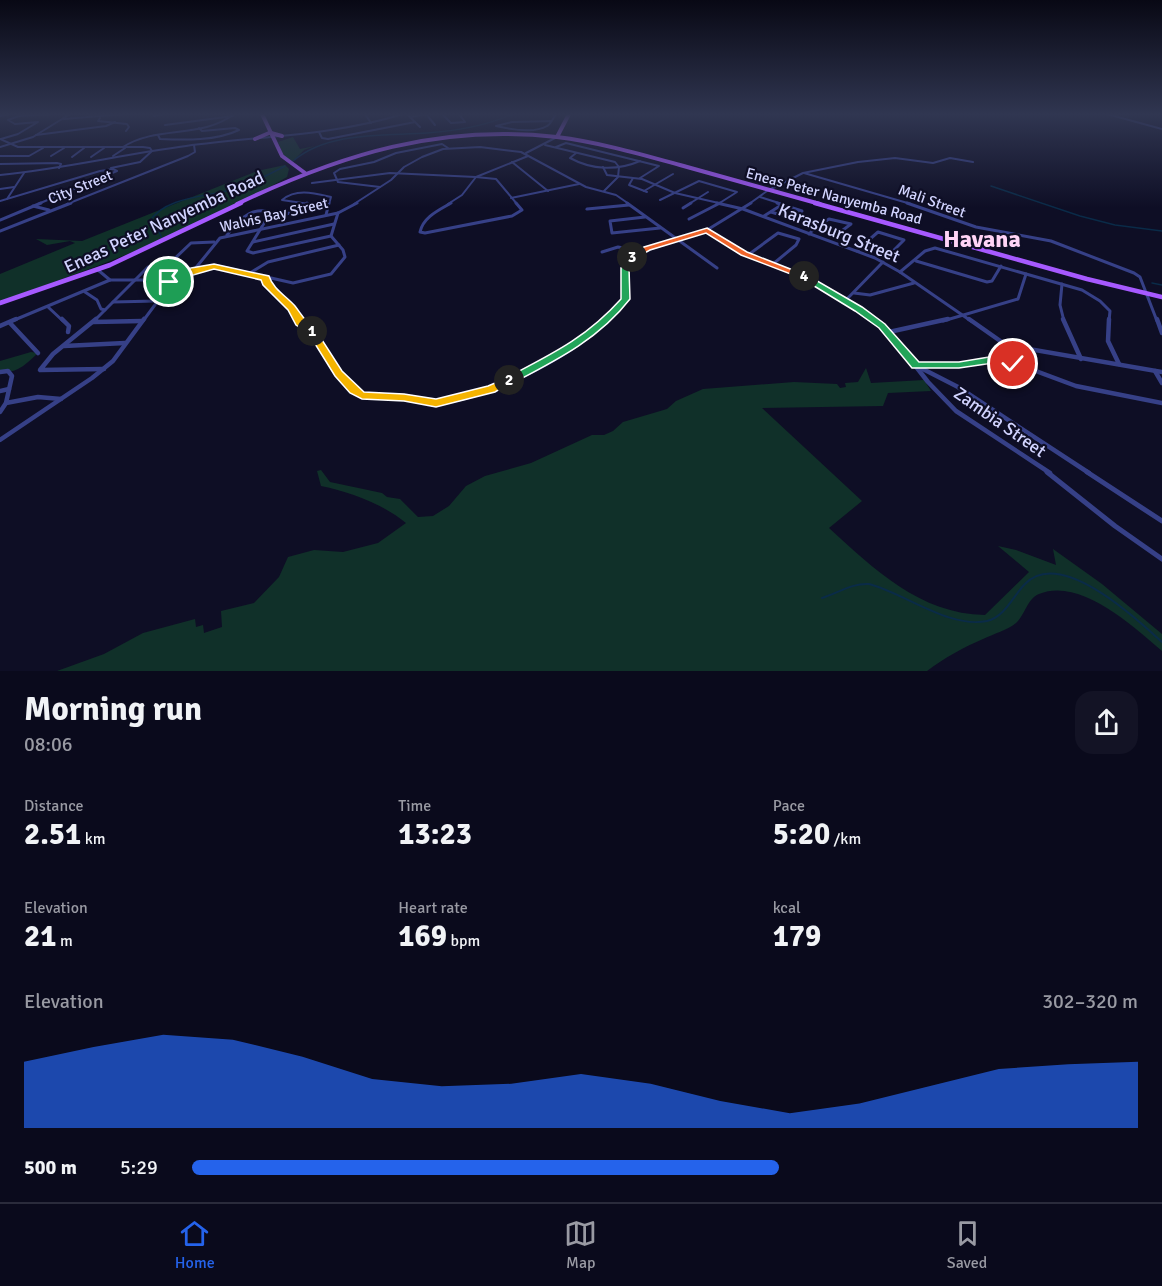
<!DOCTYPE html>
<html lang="en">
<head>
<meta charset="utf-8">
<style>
  :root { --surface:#0a0a1c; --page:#131325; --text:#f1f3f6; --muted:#999aa3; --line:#2a2b3b; --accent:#2563eb }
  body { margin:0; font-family:Signika,sans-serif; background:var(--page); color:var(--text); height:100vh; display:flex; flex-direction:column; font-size:22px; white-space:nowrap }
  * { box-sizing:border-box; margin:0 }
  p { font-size:20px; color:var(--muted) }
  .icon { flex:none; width:33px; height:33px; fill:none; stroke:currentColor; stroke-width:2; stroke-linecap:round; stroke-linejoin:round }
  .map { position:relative; height:671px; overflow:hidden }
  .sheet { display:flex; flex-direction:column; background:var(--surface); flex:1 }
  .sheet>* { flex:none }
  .pin { position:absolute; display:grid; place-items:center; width:51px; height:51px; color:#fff; margin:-26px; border:3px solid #fff; border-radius:50%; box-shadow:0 2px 6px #0007 }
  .km { position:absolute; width:30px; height:30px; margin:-15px; border-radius:50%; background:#222; color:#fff; font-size:16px; line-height:30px; text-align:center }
  .round { display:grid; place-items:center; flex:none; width:63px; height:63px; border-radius:18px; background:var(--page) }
  .overview { display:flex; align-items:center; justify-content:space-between; height:102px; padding:0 24px }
  h1 { font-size:33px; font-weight:800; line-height:45px }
  .figures { display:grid; grid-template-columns:repeat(3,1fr); gap:9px; height:102px; padding:6px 24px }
  .figures div { display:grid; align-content:center }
  .figures b { font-size:30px; font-weight:800 }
  .figures small { font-size:16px; font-weight:400 }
  .figures p { font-size:16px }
  .chart { height:168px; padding:12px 24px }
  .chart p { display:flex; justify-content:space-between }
  .chart svg { width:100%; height:108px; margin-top:6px; fill:var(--accent); opacity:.7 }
  ul { padding:0 24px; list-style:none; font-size:20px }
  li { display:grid; grid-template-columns:96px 72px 1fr; align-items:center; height:45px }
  li i { height:15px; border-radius:8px; background:var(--accent) }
  .dock { display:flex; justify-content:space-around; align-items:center; height:84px; border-top:2px solid var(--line); background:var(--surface); font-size:16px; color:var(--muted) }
  .dock a { display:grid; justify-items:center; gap:3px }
  .dock .current { color:var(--accent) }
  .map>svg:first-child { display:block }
</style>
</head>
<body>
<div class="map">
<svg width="1162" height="671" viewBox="0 0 1162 671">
  <rect width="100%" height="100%" fill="#0e0e25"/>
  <!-- green -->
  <g fill="#103029">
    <polygon points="293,137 300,149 315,146 304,150 292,162 284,157 278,142"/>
    <path d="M285,165L289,169L287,177C197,230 99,267 0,301V274L75,243L70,241L47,245L36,239L82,241L257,171Z"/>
    <path d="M31,352L38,353C26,364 17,374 0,372V361Z"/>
    <path d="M866,368L871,383L924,380L931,391L888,393L883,406L762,408L862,501L829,528C874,569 920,614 985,615L1029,572L998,546L1016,550L1056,565L1053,549L1102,584L1162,634V651C1133,626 1080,577 1039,594C1027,599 1025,615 1016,623C1008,630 993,634 983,639C964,647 944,658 927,671H57L104,654L143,633L195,619L196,627L203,625L204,633L222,627L221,611L254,603L279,577L288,557L314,550L343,552L378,543L406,523C383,504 350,492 321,486L317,471L321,470L330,482L382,493L387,497L400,499L418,517L433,516L449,506L466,486L485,476L531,463L592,435H604L613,431L623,422L667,409L676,401L703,389L794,382L837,384L840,388L846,387L845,383L858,382Z"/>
  </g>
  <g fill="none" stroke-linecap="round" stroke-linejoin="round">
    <!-- stream-far1 -->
    <g stroke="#0a2b48" stroke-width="1.5">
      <path d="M293,161C328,131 384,136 427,133C456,131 486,126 513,114"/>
      <polyline points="991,186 1080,216 1115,225 1162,231"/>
      <path d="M162,238L158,230L149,222C166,195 211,197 238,188C255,182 270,174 285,166"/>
      <polyline points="1152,283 1162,285"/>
    </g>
    <!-- stream -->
    <path stroke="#0a2b48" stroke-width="2" d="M822,598C838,593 852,583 869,584C904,593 950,629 987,621C1005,617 1013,596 1025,584C1060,547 1136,618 1162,642"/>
    <!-- minor-far3 -->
    <g stroke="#364087" stroke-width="2">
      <polyline points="365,114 371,123"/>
      <polyline points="407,114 420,127"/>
      <polyline points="426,114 435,125"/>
      <polyline points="442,114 451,123 465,122 459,114"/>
      <polyline points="1107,114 1162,129"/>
      <polyline points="0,116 9,114"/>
      <polyline points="154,116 162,114"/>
      <polyline points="411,117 426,114"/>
      <polyline points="100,118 98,121 127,124 129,127 126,131"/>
      <polyline points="64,119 123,114"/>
      <path d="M551,121L512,122L496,126C509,129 534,134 547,126C551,124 553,118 556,114"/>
      <polyline points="15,124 8,120 19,116 52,114"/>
      <polyline points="165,125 233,116"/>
      <polyline points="319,132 322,138 328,139 415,122"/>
      <polyline points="36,135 106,126 115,122"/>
      <path d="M158,135L160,139C185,140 216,141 239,130L235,128L202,131L199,128"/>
      <polyline points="0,139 18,147 143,147 150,148 152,151 140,162 111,168"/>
      <polyline points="1,139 18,134 38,122 15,124"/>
      <polyline points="545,145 615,162 619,167 618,177 604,191"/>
      <polyline points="0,147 33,137 70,114"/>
      <path d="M123,147C157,125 202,139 234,114"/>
      <polyline points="556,147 566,143 659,166 640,178"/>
      <polyline points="526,153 557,137"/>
      <path d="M576,153L570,158C592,170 617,171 640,161"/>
      <polyline points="0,156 29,156 43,148"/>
      <polyline points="51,156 64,148"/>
      <polyline points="113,156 125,148"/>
      <polyline points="72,157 84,148"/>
      <polyline points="91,157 104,148"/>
      <polyline points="512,162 548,191"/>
      <polyline points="0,164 57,163 61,164 59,168"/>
      <polyline points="603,167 607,175 642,179 675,193 723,204"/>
      <polyline points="804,173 911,204"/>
      <path d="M0,175C62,169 124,154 186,146C259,136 332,136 403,114"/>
      <polyline points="476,177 528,156"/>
      <polyline points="476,177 496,179 517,204"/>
      <polyline points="633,178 629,185 647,192"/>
      <polyline points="312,183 390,173 476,177"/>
      <polyline points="380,187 338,182 334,173 340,169 374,162 396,153 442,144 448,148"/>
      <polyline points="0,189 14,187"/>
      <polyline points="644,191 673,174"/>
      <polyline points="760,197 782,204"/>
      <polyline points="511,198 579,184"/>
      <polyline points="7,199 24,173"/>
      <polyline points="660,200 699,181 737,192 718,204"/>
      <polyline points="0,201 100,171 113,169 117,171 38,204"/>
      <polyline points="67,204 188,156 195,152 194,145"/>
      <path d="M309,204L282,200C296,188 314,193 331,197L329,204"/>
      <polyline points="354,204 391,180 404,167 422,157 443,149 480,147 521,152 586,187 616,195 629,204"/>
      <polyline points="448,204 462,195 476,177"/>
      <polyline points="689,204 708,192"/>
      <polyline points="749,204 767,191 803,173 858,162 895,158 933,163 950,158 973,162"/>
    </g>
    <!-- minor-far2 -->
    <g stroke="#364087" stroke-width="3">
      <polyline points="307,203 310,207 266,220 247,251 253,253 331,236"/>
      <path d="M451,203C439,210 423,217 420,232L425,233L512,216L522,210L516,203"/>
      <polyline points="627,203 717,268"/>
      <polyline points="717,203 743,209 875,258 900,272 971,321"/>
      <polyline points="907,203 976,227 1051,241 1134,273 1140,277 1157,321"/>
      <polyline points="33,206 49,210"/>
      <polyline points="683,208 691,203"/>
      <polyline points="587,209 629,205"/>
      <polyline points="771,212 791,218 802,211 777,203"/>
      <polyline points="326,215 329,203"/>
      <polyline points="764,216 783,204"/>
      <polyline points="645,217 610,221 612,233 660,228"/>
      <polyline points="689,219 720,203"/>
      <polygon points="829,219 851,224 839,233 815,228"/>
      <polyline points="0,220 41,203"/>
      <polyline points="707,230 744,253 810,279 876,321"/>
      <polyline points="0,231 71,203"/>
      <polygon points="878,232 904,240 890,254 862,246"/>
      <polyline points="809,234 815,228"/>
      <path d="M227,235C240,218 256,202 277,216"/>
      <polyline points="253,242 334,224"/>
      <polyline points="857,251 862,246"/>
      <polyline points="602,252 618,247 639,251"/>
      <polyline points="748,255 778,233 799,239 796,245 773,264"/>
      <polyline points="916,261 987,282 992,281 1001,266"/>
      <polyline points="98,270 110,280 166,280 194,270 218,266 293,283 331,274 345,257 343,250 331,236 338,213"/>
      <polyline points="194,270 220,238 338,213 357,203"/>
      <polyline points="900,272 925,251 935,248 1082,290 1100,301 1110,311 1109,321"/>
      <polyline points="250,273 268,262 339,245"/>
      <polyline points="266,278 266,284 292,309 299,321"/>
      <polyline points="1062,284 1060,305 1064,321"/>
      <polyline points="85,292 97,300 101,309 105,310"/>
      <polyline points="854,293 870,295 914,283"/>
      <polyline points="845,301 883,262"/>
      <polyline points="113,302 156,301"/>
      <polyline points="48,307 63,321"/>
      <polyline points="12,321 110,280"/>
      <polyline points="94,321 148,267 170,263 191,243 214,242"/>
      <polyline points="143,321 166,290 169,282 167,281"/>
      <polyline points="606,321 626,299 625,268 635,254 707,230 751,203"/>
      <polyline points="943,321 1018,299 1026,274"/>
    </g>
    <!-- minor-far1 -->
    <g stroke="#364087" stroke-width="4.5">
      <polyline points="62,319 69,326 68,332"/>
      <polyline points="96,319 53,354 40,370 104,369"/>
      <path d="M298,319L314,333L339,374L357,394C372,396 388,397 403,398C419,399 433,403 449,401C494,395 577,353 607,319"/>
      <polyline points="874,319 889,332 928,382 956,411 1050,473"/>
      <polyline points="969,319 1006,345 1162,372"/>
      <polyline points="1063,319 1081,359"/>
      <polyline points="1109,319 1108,341 1119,364"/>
      <polyline points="1157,319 1162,333"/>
      <polyline points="93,322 142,321"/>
      <polyline points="10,323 38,353"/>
      <polyline points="0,326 16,319"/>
      <polyline points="889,332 948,319"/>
      <polyline points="64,346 125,343"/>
      <polyline points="1001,358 1076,386 1162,403"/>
      <path d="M918,365C946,366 974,366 1001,358L1006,345"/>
      <polyline points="917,366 958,387 1089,473"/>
      <polyline points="1155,371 1162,383"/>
      <polyline points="0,372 8,371 12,376 6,403 0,412"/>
      <polyline points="0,391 9,389"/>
      <polyline points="6,403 38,397 61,399"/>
      <polyline points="0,440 92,378 113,361 144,319"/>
    </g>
    <!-- minor -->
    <g stroke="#364087" stroke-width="5">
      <polyline points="1047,472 1115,526 1162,559"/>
      <polyline points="1087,472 1162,521"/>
    </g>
    <!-- major-far1 -->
    <g stroke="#a659ff" stroke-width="4">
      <polyline points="262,114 282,156 305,173"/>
      <polyline points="271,133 282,136"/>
      <polyline points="557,137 569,114"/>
      <polyline points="255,139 269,133"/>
      <path d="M237,204C342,154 439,124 557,137C598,142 640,154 680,165C727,178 774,191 820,204"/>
    </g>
    <!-- major -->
    <g stroke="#a659ff" stroke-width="4.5">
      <polyline points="815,203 1087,279 1162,297"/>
      <polyline points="0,303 110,265 241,203"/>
    </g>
  </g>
  <!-- sky -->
  <linearGradient id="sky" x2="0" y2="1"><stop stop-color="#080814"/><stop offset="0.55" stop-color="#303651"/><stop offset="1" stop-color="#303651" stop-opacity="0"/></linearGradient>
  <rect width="1162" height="208" fill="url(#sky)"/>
  <!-- split-1 -->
  <path fill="#f5b400" stroke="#fff" stroke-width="1.5" d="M214,264L269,276C273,289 286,296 295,306C302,315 305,322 315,329V333H308L296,325L288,310L263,285L261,280L214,269L172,281V284L169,285L162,280L191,268Z"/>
  <!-- split-2 -->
  <polygon fill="#f5b400" stroke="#fff" stroke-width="1.5" points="308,329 315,329 342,371 364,392 404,394 436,399 488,386 509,377 515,380 495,392 436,407 404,401 362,399 350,393 335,376 307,331"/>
  <!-- split-3 -->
  <path fill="#22a559" stroke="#fff" stroke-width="1.5" d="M632,255L636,257L629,268L630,299C599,339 557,360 513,383H506V378C552,354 586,338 621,299V268L629,256Z"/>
  <!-- split-4 -->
  <polygon fill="#f0652b" stroke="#fff" stroke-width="1.5" points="707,228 747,252 808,276 801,278 741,255 706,233 650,250 634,259 627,257 644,247"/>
  <!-- split-5 -->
  <polygon fill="#22a559" stroke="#fff" stroke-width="1.5" points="801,275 807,275 862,307 885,324 919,362 959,362 1001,355 1018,364 1013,367 1000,362 959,368 912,368 879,328 855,311 801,278"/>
  <g text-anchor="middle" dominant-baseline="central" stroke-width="4.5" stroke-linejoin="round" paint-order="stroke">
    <!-- far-street labels -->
    <g font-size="15" fill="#d2d4ff" stroke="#0e0e25">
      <text transform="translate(80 187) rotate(-22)">City Street</text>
      <text transform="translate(834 196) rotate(15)">Eneas Peter Nanyemba Road</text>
      <text transform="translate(932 201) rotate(20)">Mali Street</text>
      <text transform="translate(274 215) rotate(-13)">Walvis Bay Street</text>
    </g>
    <!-- street labels -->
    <g font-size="18" fill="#d2d4ff" stroke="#0e0e25">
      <text transform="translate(164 222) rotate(-25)">Eneas Peter Nanyemba Road</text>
      <text transform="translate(839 233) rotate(22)">Karasburg Street</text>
      <text transform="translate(1000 422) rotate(35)">Zambia Street</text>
    </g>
    <!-- district labels -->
    <g font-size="24" font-weight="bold" fill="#ffd4f6" stroke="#0e0e25">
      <text x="982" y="239">Havana</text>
    </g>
  </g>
</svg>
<div class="pin" style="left:169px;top:282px;background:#1e9e55"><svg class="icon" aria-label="arrive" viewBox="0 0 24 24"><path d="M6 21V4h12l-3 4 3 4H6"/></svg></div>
<div class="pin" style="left:1013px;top:364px;background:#d93025"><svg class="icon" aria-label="check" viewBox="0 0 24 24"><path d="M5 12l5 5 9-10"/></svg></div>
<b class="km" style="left:312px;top:331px">1</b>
<b class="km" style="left:509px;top:380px">2</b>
<b class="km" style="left:632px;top:257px">3</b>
<b class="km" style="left:804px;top:276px">4</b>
</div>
<section class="sheet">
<div class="overview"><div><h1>Morning run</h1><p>08:06</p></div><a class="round"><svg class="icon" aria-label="share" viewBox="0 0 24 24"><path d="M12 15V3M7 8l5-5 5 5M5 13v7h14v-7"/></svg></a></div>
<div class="figures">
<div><p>Distance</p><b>2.51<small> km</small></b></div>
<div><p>Time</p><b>13:23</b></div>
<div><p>Pace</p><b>5:20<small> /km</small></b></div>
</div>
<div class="figures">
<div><p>Elevation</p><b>21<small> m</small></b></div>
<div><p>Heart rate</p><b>169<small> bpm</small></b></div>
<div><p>kcal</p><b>179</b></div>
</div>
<div class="chart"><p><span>Elevation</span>302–320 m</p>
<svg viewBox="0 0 160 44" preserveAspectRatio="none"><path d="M0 44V17L10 11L20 6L30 8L40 15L50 24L60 27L70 26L80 22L90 26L100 33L110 38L120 34L130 27L140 20L150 18L160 17V44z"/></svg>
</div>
<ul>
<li><b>500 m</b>5:29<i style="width:62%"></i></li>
</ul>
</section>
<nav class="dock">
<a class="current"><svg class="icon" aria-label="home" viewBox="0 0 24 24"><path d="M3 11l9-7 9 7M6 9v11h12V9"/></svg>Home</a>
<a><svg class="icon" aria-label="map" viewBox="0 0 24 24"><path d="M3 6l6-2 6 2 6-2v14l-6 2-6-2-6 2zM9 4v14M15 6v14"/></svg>Map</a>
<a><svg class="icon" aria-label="saved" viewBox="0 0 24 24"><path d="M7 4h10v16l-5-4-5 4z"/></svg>Saved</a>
</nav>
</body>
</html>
